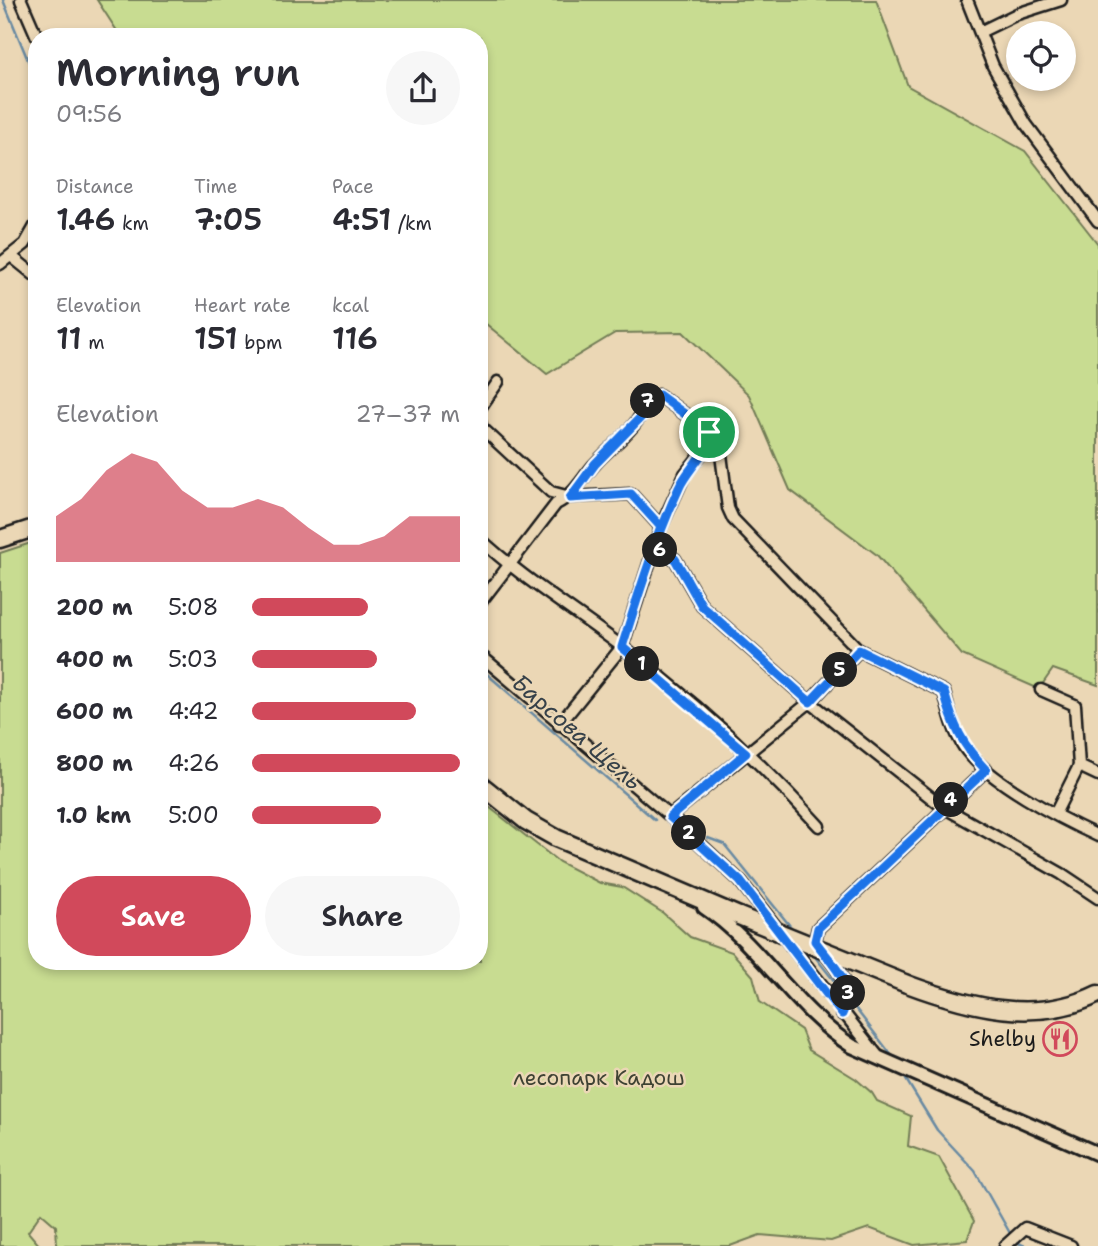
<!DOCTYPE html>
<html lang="en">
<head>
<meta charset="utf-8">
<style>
  :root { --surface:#fff; --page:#f7f7f7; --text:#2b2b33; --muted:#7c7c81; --accent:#d1495b }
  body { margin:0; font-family:"Shantell Sans",sans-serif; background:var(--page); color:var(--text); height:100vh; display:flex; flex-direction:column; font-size:26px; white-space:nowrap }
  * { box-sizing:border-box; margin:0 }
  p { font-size:23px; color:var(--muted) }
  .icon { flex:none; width:38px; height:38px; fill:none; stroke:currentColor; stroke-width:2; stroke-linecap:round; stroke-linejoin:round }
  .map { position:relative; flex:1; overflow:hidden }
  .side { position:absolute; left:28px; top:28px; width:460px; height:942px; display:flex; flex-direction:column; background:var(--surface); border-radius:28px; box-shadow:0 4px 10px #0003 }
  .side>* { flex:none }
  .controls { position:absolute; left:1006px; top:21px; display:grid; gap:14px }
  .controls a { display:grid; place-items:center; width:70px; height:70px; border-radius:50%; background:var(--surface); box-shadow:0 4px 10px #0003; font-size:35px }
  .pin { position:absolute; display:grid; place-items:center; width:60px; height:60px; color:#fff; margin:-30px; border:4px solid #fff; border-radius:50%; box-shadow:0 2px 7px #0007 }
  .km { position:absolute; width:35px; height:35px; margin:-18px; border-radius:50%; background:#222; color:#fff; font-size:19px; line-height:35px; text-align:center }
  .round { display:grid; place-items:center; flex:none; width:74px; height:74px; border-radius:37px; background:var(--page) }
  .headline { display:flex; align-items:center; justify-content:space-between; height:119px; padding:0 28px }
  h1 { font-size:38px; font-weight:600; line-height:52px }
  .stats { display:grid; grid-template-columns:repeat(3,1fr); gap:10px; height:119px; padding:7px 28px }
  .stats div { display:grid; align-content:center }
  .stats b { font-size:30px; font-weight:600 }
  .stats small { font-size:19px; font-weight:400 }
  .stats p { font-size:19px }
  .chart { height:196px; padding:14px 28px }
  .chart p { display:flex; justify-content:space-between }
  .chart svg { width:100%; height:126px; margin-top:7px; fill:var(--accent); opacity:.7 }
  .primary-button { display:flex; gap:14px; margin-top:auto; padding:14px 28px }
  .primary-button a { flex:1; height:80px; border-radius:42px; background:var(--accent); color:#fff; font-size:28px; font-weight:600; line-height:80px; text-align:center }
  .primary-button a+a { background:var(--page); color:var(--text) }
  ul { padding:0 28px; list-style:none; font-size:23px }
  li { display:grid; grid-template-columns:112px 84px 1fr; align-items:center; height:52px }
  li i { height:18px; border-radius:9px; background:var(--accent) }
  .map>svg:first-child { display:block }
</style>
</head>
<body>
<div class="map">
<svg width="1098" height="1246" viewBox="0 0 1098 1246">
  <rect width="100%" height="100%" fill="#ebd7b5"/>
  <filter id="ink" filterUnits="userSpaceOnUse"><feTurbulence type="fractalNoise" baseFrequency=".0143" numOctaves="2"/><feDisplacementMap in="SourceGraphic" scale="14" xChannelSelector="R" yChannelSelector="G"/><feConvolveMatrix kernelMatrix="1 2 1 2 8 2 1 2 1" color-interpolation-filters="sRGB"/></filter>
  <g filter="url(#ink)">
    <!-- green -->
    <g fill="#c8dc91" stroke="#727c56" stroke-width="2">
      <polygon points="97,0 876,0 908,86 1025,151 1098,244 1098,685 1053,669 1039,689 962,655 877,555 790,490 749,395 683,332 615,333 547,374 480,319 480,37 121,37"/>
      <polygon points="37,541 37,961 480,961 480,800 559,862 600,883 622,887 663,913 690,937 732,952 753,976 760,1002 801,1030 809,1050 856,1079 872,1093 877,1101 911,1116 908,1146 939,1157 974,1221 967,1240 914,1245 869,1228 831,1241 760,1235 730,1246 55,1246 57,1245 56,1226 41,1213 28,1232 40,1246 0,1246 0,553"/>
    </g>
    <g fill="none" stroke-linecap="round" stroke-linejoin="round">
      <!-- stream -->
      <g stroke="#698aa2" stroke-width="2.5">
        <polyline points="3,0 37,82"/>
        <polyline points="480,668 655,820"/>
        <polyline points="708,838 724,844 795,932"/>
        <polyline points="812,953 843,992"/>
        <polyline points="849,1000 896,1061"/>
        <polyline points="902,1073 937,1130 975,1171 1011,1235"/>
        <polyline points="1014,1241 1025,1246"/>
      </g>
      <!-- minor casing -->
      <g stroke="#1c1c1c" stroke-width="15">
        <g id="minor">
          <polyline points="21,0 37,37"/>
          <polyline points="967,0 993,66 1026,124 1098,221"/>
          <polyline points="982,31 1017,14 1061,0"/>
          <polyline points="11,256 37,277"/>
          <polyline points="0,264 25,244 37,223"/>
          <polyline points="480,408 498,382"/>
          <polyline points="480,422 482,428 551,492 570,497 631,494 661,527"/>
          <path d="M720,447L728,508L733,519L859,650L944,692C949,711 953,731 964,747C987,781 1061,819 1098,836"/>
          <path d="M480,539C523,579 574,610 621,646C690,698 761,762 819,826"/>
          <polyline points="654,547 675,559 702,606 810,702 943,807 1062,874 1098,898"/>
          <path d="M480,603L556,504C574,495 581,480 594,465C613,444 638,428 648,401L659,395L709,432V444L685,474L661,527L622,647L559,725"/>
          <polyline points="480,655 670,816 740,881 877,1055"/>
          <polyline points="1041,690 1075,705 1079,766 1098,775"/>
          <polyline points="1055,814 1079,766"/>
          <polyline points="670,816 810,702 859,650"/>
          <path d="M842,1014C857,983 832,965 815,941L818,928L986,770"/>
          <polyline points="1005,1246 1025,1228 1071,1246"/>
        </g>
      </g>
      <!-- secondary casing -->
      <g stroke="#1c1c1c" stroke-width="18">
        <path id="secondary" d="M704,907C761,945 794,1009 852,1046L1098,1154"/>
      </g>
      <!-- trunk casing -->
      <g stroke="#1c1c1c" stroke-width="21">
        <g id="trunk">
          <polyline points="0,539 37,527"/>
          <polyline points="480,784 526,821 556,838 739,916"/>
          <path d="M907,984C969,1007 1036,1025 1098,994"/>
        </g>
      </g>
      <!-- minor -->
      <use href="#minor" stroke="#ebd7b5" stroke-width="10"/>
      <!-- secondary -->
      <use href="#secondary" stroke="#ebd7b5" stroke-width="12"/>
      <!-- trunk -->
      <use href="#trunk" stroke="#ebd7b5" stroke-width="16"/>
      <!-- trunk-bridge casing -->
      <g stroke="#1c1c1c" stroke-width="21" stroke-linecap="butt">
        <polyline id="trunk-bridge" points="739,916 907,984"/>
      </g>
      <!-- trunk-bridge -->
      <use href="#trunk-bridge" stroke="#ebd7b5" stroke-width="16"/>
    </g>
  </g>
  <g fill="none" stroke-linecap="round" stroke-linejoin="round" filter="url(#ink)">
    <!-- route casing -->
    <g stroke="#fff" stroke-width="14">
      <path id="route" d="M709,432C709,453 687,469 679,488C655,540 639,593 622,647L746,753L670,817L740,881L842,1014C857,983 832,965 815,941L818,928L986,770C962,745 953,725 944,692L859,650L810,702L702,606L675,559L654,547L661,527L631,494L570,498L595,464L643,415L648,401L659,395L709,432"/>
    </g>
    <!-- route -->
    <use href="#route" stroke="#1a73e8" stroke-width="9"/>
  </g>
  <!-- icons -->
  <defs>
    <g id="restaurant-ring" transform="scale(1.75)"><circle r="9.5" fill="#ebd7b5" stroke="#d1495b" stroke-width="1.5"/><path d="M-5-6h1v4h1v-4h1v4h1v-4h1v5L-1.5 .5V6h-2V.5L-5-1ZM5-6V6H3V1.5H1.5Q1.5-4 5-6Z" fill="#d1495b"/></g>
  </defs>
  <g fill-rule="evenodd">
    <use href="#restaurant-ring" x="1060" y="1039"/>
  </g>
  <g text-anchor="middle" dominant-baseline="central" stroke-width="5" stroke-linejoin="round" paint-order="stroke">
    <!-- poi labels -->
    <g font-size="21" fill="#1c1c1c" stroke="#ebd7b5" text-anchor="end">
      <text x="1036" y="1039">Shelby</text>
    </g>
    <!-- park labels -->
    <g font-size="21" fill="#3e4233" stroke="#ebd7b5">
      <text x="599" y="1078">лесопарк Кадош</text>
    </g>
    <!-- water labels -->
    <g font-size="23" font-style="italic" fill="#364149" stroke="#ebd7b5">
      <text transform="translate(577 732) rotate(41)">Барсова Щель</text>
    </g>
  </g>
</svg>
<div class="controls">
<a><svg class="icon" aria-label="locate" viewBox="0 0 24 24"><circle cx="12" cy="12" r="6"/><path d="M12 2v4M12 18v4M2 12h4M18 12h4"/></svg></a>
</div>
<div class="pin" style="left:709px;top:432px;background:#1e9e55"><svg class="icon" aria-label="arrive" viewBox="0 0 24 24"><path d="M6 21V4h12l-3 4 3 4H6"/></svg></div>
<b class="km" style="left:642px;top:664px">1</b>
<b class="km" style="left:689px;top:833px">2</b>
<b class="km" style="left:848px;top:993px">3</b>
<b class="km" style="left:951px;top:800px">4</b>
<b class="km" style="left:840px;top:670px">5</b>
<b class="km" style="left:660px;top:550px">6</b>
<b class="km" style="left:648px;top:401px">7</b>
<section class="side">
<div class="headline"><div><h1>Morning run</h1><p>09:56</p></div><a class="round"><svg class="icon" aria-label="share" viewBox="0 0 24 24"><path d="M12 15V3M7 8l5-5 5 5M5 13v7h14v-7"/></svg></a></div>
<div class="stats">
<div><p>Distance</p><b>1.46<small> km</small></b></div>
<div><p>Time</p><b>7:05</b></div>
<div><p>Pace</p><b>4:51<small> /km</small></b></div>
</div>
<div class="stats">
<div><p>Elevation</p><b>11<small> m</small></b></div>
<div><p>Heart rate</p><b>151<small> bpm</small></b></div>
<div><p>kcal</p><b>116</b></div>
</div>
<div class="chart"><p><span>Elevation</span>27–37 m</p>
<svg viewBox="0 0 160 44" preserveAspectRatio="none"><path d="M0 44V28L10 22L20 12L30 6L40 9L50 19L60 25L70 25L80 22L90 25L100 32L110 38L120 38L130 35L140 28L150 28L160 28V44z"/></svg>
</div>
<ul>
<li><b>200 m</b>5:08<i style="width:56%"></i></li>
<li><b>400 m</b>5:03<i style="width:60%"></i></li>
<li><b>600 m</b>4:42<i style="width:79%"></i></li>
<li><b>800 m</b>4:26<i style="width:100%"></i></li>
<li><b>1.0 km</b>5:00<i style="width:62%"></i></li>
</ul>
<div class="primary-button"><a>Save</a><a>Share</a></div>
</section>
</div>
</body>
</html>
